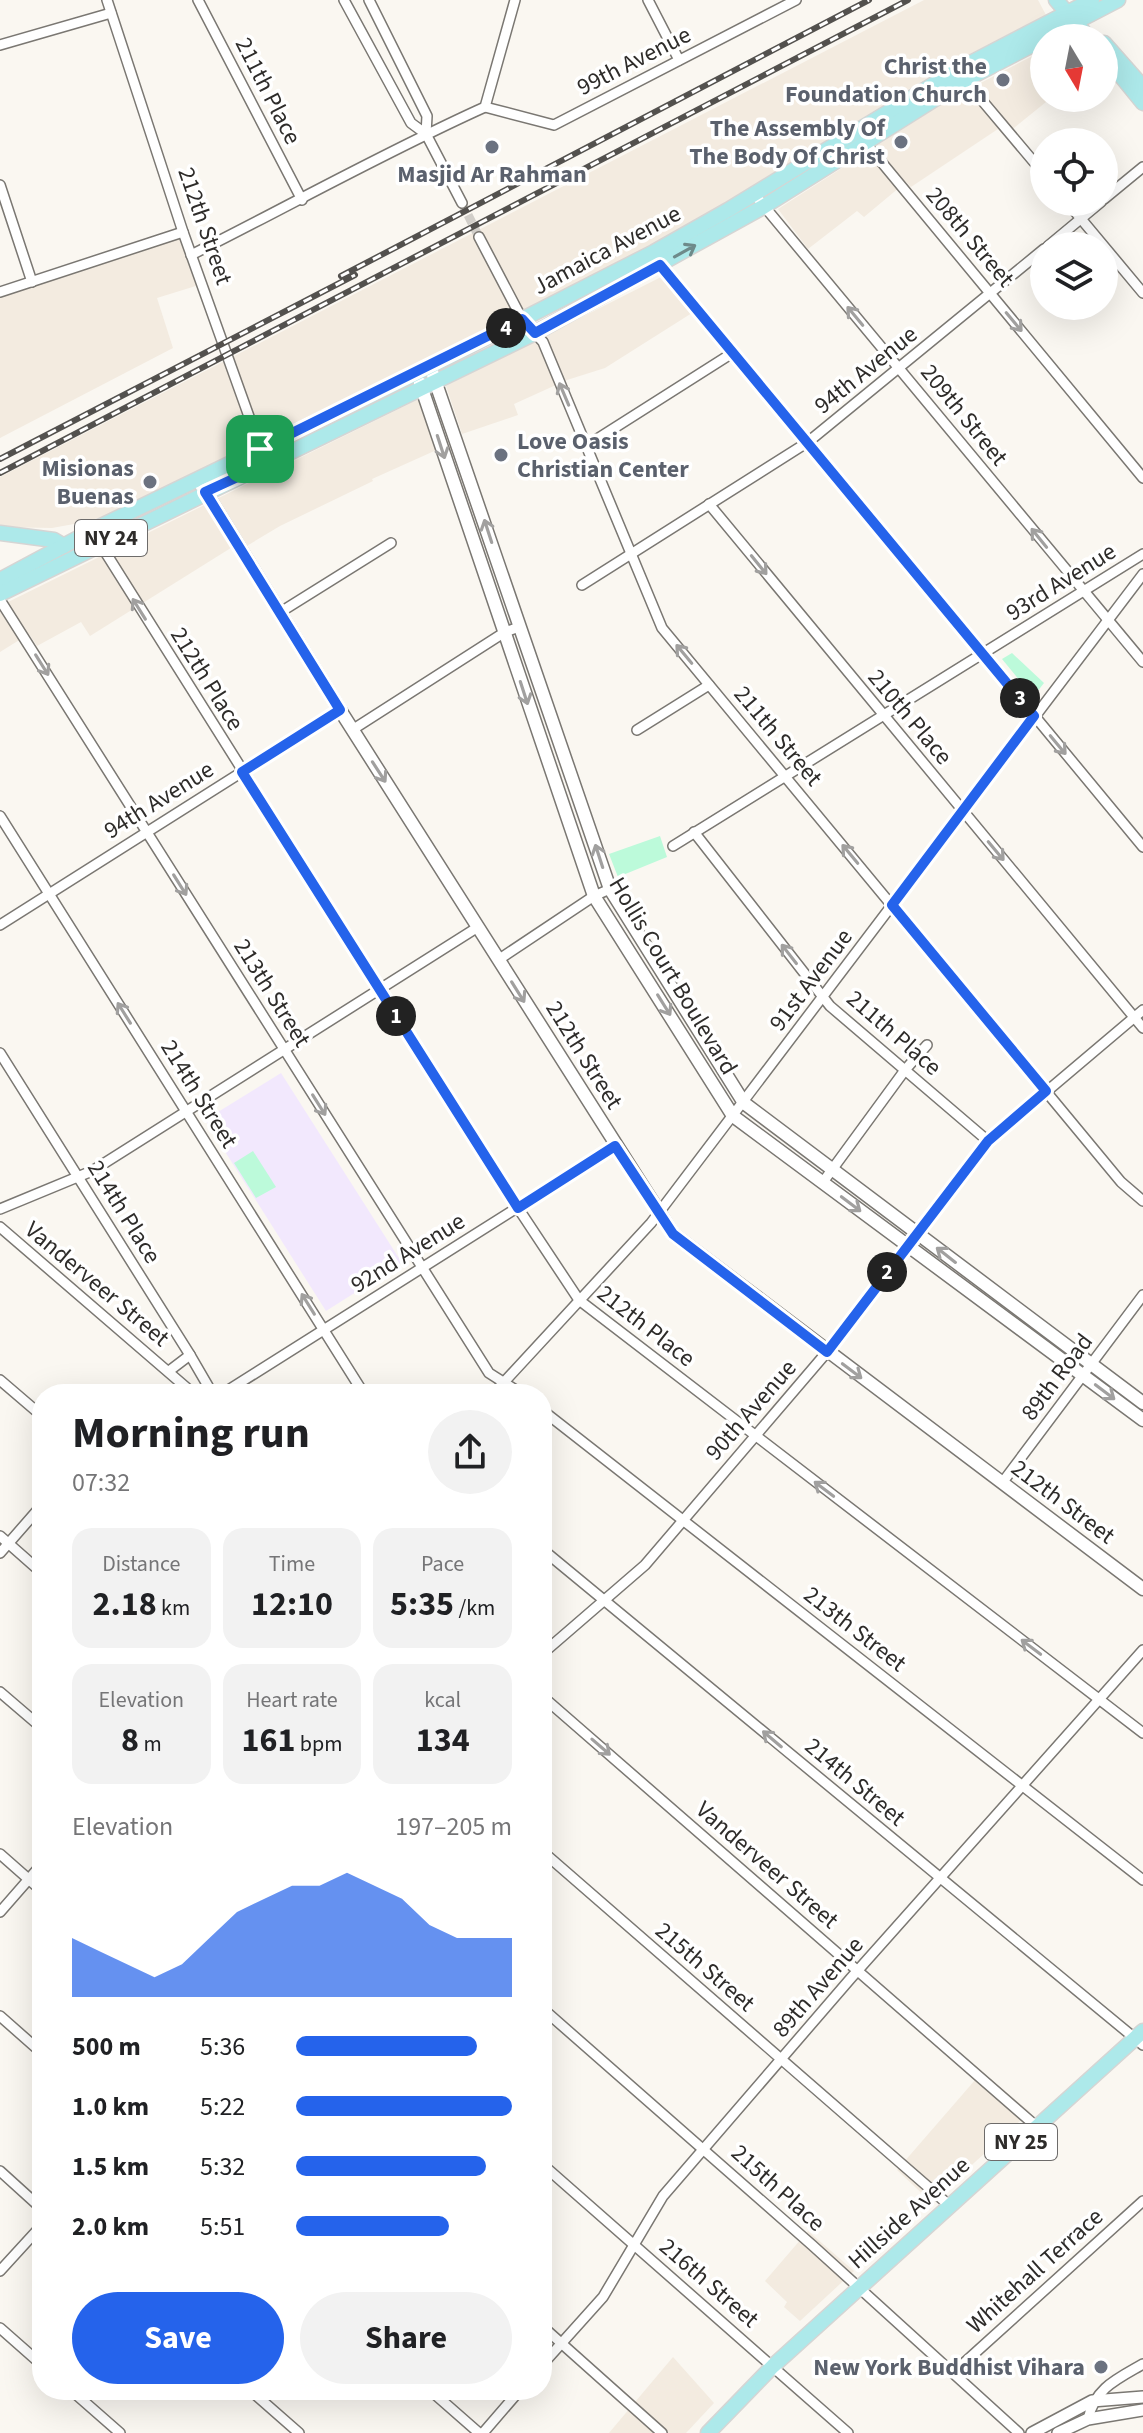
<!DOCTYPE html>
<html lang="en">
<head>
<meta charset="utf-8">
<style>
  :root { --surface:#fff; --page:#f2f2f2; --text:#202124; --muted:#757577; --accent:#2563eb }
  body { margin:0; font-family:"Source Sans 3",sans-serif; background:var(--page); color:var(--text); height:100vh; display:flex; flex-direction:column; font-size:30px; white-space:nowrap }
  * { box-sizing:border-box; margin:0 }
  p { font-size:26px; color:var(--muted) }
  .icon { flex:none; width:44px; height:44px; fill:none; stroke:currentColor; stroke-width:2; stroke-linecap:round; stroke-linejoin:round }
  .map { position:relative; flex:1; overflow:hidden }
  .sheet { position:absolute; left:32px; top:1384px; width:520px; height:1016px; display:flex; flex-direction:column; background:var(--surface); border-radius:32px; box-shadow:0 8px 32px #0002 }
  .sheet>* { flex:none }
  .needle { width:52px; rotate:170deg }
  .tools { position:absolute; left:1030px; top:24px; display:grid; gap:16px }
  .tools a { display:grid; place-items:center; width:88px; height:88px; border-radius:50%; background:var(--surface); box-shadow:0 8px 32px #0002; font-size:40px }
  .pin { position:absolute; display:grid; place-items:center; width:68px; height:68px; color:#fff; margin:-34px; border-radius:16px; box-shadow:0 4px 12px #0006 }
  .km { position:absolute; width:40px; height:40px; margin:-20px; border-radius:50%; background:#222; color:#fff; font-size:22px; line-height:40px; text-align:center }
  .round { display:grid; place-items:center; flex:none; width:84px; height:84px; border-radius:42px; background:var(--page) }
  .summary { display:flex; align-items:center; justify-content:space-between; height:136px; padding:0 40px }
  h1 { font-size:44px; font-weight:700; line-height:60px }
  .stats { display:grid; grid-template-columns:repeat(3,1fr); gap:12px; height:136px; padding:8px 40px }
  .stats div { display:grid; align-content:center; border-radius:20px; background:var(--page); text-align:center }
  .stats b { font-size:34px; font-weight:700 }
  .stats small { font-size:22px; font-weight:400 }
  .stats p { font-size:22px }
  .chart { height:224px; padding:16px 40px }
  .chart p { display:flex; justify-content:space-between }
  .chart svg { width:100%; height:144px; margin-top:8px; fill:var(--accent); opacity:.7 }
  .action { display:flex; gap:16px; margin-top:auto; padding:16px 40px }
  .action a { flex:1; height:92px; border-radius:48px; background:var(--accent); color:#fff; font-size:32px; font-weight:700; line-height:92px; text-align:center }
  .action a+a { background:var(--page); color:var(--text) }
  ul { padding:0 40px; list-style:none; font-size:26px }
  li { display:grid; grid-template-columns:128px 96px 1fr; align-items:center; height:60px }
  li i { height:20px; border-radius:10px; background:var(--accent) }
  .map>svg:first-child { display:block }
</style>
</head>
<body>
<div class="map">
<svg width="1143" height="2433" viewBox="0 0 1143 2433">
  <rect width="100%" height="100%" fill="#faf7f1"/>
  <!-- built -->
  <g fill="#f3ebe0">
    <polygon points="924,0 1038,0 1046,15 950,64 686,227 555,297 112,514 85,522 52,528 0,527 0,477"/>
    <polygon points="1044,50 1044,98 1051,98 1004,136 998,129 911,187 906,182 864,217 857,211 808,249 778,209 948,100"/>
    <polygon points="180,230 199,285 157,298 173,348 0,438 0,288"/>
    <polygon points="661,277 692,313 605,368 567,380 514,404 518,415 462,434 446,386"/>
    <polygon points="421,398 441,448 372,479 373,481 280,526 245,547 242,541 90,636 81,622 37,646 29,634 0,652 0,606"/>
    <polygon points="982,2072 1030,2112 931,2202 897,2170"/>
    <polygon points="808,2231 854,2271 800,2321 784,2307 787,2302 765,2281"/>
    <polygon points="673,2357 714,2403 686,2433 609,2433"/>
  </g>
  <!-- education -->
  <polygon fill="#f2e8fd" points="281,1073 402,1263 326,1311 205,1120"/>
  <!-- green -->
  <g fill="#bcfada">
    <polygon points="1012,653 1044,683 1033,697 1002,659"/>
    <polygon points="660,836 667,857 618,877 609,854"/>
    <polygon points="253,1151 276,1187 256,1198 234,1163"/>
  </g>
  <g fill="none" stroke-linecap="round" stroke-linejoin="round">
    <!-- minor-tunnel -->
    <polyline stroke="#d1cec9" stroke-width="9" stroke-dasharray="9 4.5" stroke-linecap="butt" points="462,203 479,237"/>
    <!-- minor casing -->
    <g stroke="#7a7772" stroke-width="12">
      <g id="minor">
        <polyline points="107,0 183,232 266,464"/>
        <polyline points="198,0 302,200"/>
        <polyline points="344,0 411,123 426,134 462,203"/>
        <polyline points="369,0 427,116 426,134"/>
        <polyline points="648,0 679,60"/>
        <polyline points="0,45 111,13"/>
        <polyline points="964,79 1044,174"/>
        <polyline points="485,107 554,125 796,0"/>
        <polyline points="864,141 1143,478"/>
        <polyline points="0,185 32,282"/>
        <polyline points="754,194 1143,662"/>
        <polyline points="1104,199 1143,167"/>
        <polyline points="1067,202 1143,293"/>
        <polyline points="479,237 522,319 543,342 662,628 1121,1182 1143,1201"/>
        <polyline points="1048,246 1101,202"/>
        <path d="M191,255C289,206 385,152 485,107L515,0"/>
        <polyline points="659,262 1143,847"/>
        <polyline points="0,292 183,232"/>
        <polyline points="586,446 734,352"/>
        <polyline points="709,504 1143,1028"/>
        <polyline points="92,531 518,1208 579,1300 1143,1733"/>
        <polyline points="582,585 808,442 1044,249"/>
        <polyline points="0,600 489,1373 522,1394"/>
        <polyline points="279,613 391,543"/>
        <polyline points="352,730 505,632 519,627"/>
        <polyline points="637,730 709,685"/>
        <polyline points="0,816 364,1394"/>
        <polyline points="694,832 830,1006 988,1141"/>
        <polyline points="673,846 1143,554"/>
        <polyline points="0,925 340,710"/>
        <polyline points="498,960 594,896 610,889"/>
        <polyline points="0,1053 190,1355 208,1386 209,1394"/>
        <polyline points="823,1182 905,1070 927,1045"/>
        <polyline points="0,1209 92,1171 478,927"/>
        <polyline points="0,1227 188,1389 199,1394"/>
        <polyline points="169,1371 190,1355"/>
        <polyline points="0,1380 42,1416"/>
        <polyline points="222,1394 615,1146"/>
        <polyline points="493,1394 651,1223 1143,574"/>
        <polyline points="542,1410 1143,1880"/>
        <polyline points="1002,1483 1143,1295"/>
        <polyline points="0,1536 42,1573"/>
        <polyline points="542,1549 1143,2045"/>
        <polyline points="0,1553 42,1505"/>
        <polyline points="542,1654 645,1565 827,1352 988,1141 1143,1010"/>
        <polyline points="0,1692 42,1728"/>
        <polyline points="542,1696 1037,2127"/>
        <polyline points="542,1851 950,2206"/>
        <polyline points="0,1854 42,1891"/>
        <polyline points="0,1912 42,1864"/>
        <polyline points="542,2008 812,2245 1019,2433"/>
        <polyline points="0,2016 42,2053"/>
        <polyline points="542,2164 848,2433"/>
        <polyline points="0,2171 42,2209"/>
        <polyline points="0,2271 42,2225"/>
        <polyline points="542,2326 662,2433"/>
        <polyline points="0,2328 42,2365"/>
        <polyline points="542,2365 603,2297 663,2196 851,1978 1143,1650"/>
        <polyline points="954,2372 1143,2201"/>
        <polyline points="71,2390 120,2433"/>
        <polyline points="250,2390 299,2433"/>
        <polyline points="430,2390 479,2433"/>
        <path d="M1088,2419C1095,2388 1117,2379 1143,2364"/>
        <polyline points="483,2433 520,2390"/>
      </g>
    </g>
    <!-- tertiary casing -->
    <g stroke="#7a7772" stroke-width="14">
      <g id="tertiary">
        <polyline points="1032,2433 1092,2401 1143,2397"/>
        <polyline points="1058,2433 1088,2419 1143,2410"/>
      </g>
    </g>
    <!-- secondary casing -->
    <g stroke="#7a7772" stroke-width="15">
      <g id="secondary">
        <polyline points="430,366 610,889 744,1103 1143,1403"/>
        <polyline points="420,383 594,896 733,1116 1143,1420"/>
        <polyline points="198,480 340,710 673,1234 1143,1589"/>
      </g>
    </g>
    <!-- primary casing -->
    <g stroke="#d5d5d4" stroke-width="17">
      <g id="primary">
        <polyline points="1056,0 1089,38"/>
        <polyline points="1045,38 1118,0"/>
        <polyline points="1104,43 1143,87"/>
        <polyline points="1104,55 1143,103"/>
        <polyline points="0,533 54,540 64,546"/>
        <polyline points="0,580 97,528 417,373 654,252 728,210 957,70 1092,0"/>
        <polyline points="0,594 535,333 763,207 965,80 1044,39"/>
        <polyline points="708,2433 773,2366 1143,2031"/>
      </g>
    </g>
    <!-- minor -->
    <use href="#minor" stroke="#fff" stroke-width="9"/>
    <!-- tertiary -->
    <use href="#tertiary" stroke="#fff" stroke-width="11"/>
    <!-- secondary -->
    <use href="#secondary" stroke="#fff" stroke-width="12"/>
    <!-- primary -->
    <use href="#primary" stroke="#ade9ea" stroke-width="14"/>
    <!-- rail casing -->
    <g stroke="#53514e" stroke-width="6">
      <g id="rail">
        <polyline points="341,276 869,0"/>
        <polyline points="0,459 355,275"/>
        <polyline points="0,473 908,0"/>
      </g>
    </g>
    <!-- rail -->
    <use href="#rail" stroke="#fff" stroke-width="3" stroke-dasharray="9" stroke-linecap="butt"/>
  </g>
  <!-- one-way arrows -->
  <defs><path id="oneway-shaft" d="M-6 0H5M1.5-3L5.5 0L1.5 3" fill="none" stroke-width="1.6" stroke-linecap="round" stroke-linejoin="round" transform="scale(2)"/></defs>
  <use stroke="#6e8a8a" href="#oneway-shaft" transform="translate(685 251) rotate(-29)"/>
  <g stroke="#a1a09f">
    <use href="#oneway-shaft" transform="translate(855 316) rotate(-130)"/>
    <use href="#oneway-shaft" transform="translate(1014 322) rotate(50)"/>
    <use href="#oneway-shaft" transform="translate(564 394) rotate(-113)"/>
    <use href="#oneway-shaft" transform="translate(441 447) rotate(72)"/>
    <use href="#oneway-shaft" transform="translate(488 531) rotate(-108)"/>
    <use href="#oneway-shaft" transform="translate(1039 538) rotate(-129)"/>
    <use href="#oneway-shaft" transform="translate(759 565) rotate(51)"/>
    <use href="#oneway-shaft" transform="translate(139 609) rotate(-122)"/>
    <use href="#oneway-shaft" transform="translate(684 654) rotate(-130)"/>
    <use href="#oneway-shaft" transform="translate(42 665) rotate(58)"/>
    <use href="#oneway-shaft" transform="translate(524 693) rotate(72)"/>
    <use href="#oneway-shaft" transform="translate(1058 745) rotate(50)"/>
    <use href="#oneway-shaft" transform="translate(379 772) rotate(57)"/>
    <use href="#oneway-shaft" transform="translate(996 851) rotate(50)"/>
    <use href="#oneway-shaft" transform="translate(850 854) rotate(-130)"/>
    <use href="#oneway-shaft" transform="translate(599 856) rotate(-108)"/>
    <use href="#oneway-shaft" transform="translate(180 885) rotate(58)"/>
    <use href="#oneway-shaft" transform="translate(789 954) rotate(-128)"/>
    <use href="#oneway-shaft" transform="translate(518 992) rotate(58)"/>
    <use href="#oneway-shaft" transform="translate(664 1005) rotate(58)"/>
    <use href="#oneway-shaft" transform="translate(124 1013) rotate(-122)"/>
    <use href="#oneway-shaft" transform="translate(319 1105) rotate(58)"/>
    <use href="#oneway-shaft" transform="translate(851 1204) rotate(37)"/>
    <use href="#oneway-shaft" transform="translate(946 1255) rotate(-142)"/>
    <use href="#oneway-shaft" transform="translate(308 1304) rotate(-122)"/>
    <use href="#oneway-shaft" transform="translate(852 1371) rotate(37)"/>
    <use href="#oneway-shaft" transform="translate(1105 1392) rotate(37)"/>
    <use href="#oneway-shaft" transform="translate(824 1489) rotate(-143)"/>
    <use href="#oneway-shaft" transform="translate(1031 1647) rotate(-143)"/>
    <use href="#oneway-shaft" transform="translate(772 1739) rotate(-140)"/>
    <use href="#oneway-shaft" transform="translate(601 1747) rotate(41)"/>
  </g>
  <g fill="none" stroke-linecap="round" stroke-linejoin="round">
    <!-- route casing -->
    <g stroke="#fff" stroke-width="16">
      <polygon id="route" points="660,265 1034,716 892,905 1046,1091 988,1141 827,1352 673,1234 615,1146 518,1208 242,772 340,710 205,492 266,464 260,449 268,445 522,319 535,333"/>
    </g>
    <!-- route -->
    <use href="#route" stroke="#2563eb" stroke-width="10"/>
  </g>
  <!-- markers -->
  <g fill="#6b7280" stroke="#fff" stroke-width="3">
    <circle cx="1003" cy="80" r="8"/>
    <circle cx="901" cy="142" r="8"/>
    <circle cx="492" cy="147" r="8"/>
    <circle cx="501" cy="455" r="8"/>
    <circle cx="150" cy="482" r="8"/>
    <circle cx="1101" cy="2367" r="8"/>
  </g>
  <g text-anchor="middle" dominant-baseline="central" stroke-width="7" stroke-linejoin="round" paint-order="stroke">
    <!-- shield labels -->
    <g fill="#fff" stroke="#6d6b6a" stroke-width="2">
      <rect x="75" y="520" width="72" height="36" rx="6"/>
      <rect x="985" y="2124" width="72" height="36" rx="6"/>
    </g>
    <g font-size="22" font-weight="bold" fill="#2e2c2a">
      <text x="111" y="538">NY 24</text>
      <text x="1021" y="2142">NY 25</text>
    </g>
    <!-- street labels -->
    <g font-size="24" fill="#2e2c2a" stroke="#fff">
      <text transform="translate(634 61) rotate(-27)">99th Avenue</text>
      <text transform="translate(268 91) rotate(63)">211th Place</text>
      <text transform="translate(205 226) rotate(71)">212th Street</text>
      <text transform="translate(970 237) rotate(50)">208th Street</text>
      <text transform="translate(607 250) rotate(-28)">Jamaica Avenue</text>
      <text transform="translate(866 370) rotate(-39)">94th Avenue</text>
      <text transform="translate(964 415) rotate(51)">209th Street</text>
      <text transform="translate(1061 582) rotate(-32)">93rd Avenue</text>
      <text transform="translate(207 679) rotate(58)">212th Place</text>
      <text transform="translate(910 717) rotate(50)">210th Place</text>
      <text transform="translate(778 736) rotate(50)">211th Street</text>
      <text transform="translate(159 800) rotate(-32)">94th Avenue</text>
      <text transform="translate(673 976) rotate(59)">Hollis Court Boulevard</text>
      <text transform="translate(811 980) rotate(-53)">91st Avenue</text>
      <text transform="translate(272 993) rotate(58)">213th Street</text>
      <text transform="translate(894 1033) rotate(41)">211th Place</text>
      <text transform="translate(584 1055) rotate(58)">212th Street</text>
      <text transform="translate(199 1094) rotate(58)">214th Street</text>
      <text transform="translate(124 1212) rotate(58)">214th Place</text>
      <text transform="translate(408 1253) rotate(-32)">92nd Avenue</text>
      <text transform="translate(97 1284) rotate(40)">Vanderveer Street</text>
      <text transform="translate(646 1326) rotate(38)">212th Place</text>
      <text transform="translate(1057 1377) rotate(-53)">89th Road</text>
      <text transform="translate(751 1410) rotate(-49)">90th Avenue</text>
      <text transform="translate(1063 1502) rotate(37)">212th Street</text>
      <text transform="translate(855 1629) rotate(38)">213th Street</text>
      <text transform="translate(855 1782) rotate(40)">214th Street</text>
      <text transform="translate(767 1865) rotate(41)">Vanderveer Street</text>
      <text transform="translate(705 1967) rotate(41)">215th Street</text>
      <text transform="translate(818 1987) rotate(-49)">89th Avenue</text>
      <text transform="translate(778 2188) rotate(42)">215th Place</text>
      <text transform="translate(909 2213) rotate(-42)">Hillside Avenue</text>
      <text transform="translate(1035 2271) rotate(-42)">Whitehall Terrace</text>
      <text transform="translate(709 2283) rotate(41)">216th Street</text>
    </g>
    <!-- worship labels -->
    <g font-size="24" font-weight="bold" fill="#5b616d" stroke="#fff" text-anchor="end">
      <text x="987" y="66">Christ the<tspan x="987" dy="28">Foundation Church</tspan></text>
      <text x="885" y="128">The Assembly Of<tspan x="885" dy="28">The Body Of Christ</tspan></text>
      <text x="492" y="174" text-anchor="middle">Masjid Ar Rahman</text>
      <text x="517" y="441" text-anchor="start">Love Oasis<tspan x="517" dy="28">Christian Center</tspan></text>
      <text x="134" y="468">Misionas<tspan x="134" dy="28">Buenas</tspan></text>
      <text x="1085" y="2367">New York Buddhist Vihara</text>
    </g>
  </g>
</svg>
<div class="tools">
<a><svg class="needle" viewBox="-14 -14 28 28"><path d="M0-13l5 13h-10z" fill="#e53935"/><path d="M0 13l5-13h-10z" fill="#757577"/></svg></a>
<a><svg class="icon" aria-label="locate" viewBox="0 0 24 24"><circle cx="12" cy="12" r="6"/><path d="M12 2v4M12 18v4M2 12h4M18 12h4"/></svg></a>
<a><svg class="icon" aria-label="layers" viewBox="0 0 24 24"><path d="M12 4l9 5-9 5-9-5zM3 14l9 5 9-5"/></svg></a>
</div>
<div class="pin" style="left:260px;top:449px;background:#1e9e55"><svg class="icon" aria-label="arrive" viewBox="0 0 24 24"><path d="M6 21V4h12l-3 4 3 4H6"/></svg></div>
<b class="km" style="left:396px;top:1016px">1</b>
<b class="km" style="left:887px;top:1272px">2</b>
<b class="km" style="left:1020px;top:698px">3</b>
<b class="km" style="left:506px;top:328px">4</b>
<section class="sheet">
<div class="summary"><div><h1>Morning run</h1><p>07:32</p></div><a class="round"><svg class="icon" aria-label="share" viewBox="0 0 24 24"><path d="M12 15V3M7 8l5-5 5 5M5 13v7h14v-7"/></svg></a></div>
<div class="stats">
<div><p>Distance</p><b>2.18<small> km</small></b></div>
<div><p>Time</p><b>12:10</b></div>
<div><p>Pace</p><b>5:35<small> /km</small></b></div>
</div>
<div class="stats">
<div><p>Elevation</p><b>8<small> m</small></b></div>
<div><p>Heart rate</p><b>161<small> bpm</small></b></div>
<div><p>kcal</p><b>134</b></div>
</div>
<div class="chart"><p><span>Elevation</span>197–205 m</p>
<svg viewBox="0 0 160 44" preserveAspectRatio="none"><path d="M0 44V26L10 30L20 34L30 38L40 34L50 26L60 18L70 14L80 10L90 10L100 6L110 10L120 14L130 22L140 26L150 26L160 26V44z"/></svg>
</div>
<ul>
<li><b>500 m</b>5:36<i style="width:84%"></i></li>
<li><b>1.0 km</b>5:22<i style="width:100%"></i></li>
<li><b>1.5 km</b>5:32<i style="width:88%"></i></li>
<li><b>2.0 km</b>5:51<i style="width:71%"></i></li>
</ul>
<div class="action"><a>Save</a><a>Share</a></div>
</section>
</div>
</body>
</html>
